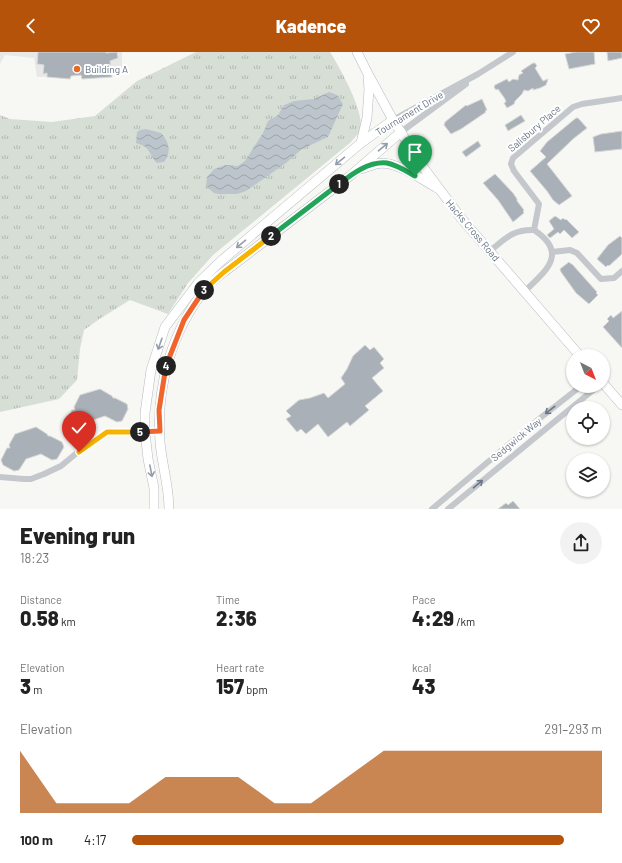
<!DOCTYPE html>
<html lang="en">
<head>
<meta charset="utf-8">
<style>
  :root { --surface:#fff; --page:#f2f2f2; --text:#222; --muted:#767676; --accent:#b45309 }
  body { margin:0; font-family:Barlow,sans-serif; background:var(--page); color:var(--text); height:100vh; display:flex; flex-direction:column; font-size:15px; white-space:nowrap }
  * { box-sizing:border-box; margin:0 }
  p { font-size:13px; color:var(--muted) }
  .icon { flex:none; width:22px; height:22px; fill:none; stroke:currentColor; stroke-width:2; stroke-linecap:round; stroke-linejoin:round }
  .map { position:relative; height:457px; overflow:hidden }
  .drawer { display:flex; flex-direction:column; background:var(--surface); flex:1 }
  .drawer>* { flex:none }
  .needle { width:26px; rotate:138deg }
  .fabs { position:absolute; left:566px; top:297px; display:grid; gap:8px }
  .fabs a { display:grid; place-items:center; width:44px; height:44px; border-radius:50%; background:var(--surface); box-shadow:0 1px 3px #0004; font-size:20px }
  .pin { position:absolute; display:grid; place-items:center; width:34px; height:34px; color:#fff; margin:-41px -17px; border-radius:50% 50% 50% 0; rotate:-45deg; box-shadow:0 0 4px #0007 }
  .pin .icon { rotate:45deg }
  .km { position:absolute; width:20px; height:20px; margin:-10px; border-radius:50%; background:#222; color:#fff; font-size:11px; line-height:20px; text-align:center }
  .round { display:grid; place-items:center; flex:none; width:42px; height:42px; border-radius:21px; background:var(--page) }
  .overview { display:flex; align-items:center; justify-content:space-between; height:68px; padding:0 20px }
  h1 { font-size:22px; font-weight:800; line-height:30px }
  .stats { display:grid; grid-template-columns:repeat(3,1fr); gap:6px; height:68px; padding:4px 20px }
  .stats div { display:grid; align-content:center }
  .stats b { font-size:20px; font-weight:800 }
  .stats small { font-size:11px; font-weight:400 }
  .stats p { font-size:11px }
  .chart { height:112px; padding:8px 20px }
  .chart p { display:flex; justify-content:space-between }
  .chart svg { width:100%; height:72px; margin-top:4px; fill:var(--accent); opacity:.7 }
  ul { padding:0 20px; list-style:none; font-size:13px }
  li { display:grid; grid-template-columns:64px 48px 1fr; align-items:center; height:30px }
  li i { height:10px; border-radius:5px; background:var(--accent) }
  header { display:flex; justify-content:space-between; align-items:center; height:52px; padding:0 20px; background:var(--accent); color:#fff; font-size:18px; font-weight:800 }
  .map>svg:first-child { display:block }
</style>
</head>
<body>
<header><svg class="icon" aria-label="back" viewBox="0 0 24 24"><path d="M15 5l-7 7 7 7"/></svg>Kadence<svg class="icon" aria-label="heart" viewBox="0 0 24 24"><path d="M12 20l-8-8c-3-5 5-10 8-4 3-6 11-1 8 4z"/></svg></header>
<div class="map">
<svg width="622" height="457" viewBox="0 0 622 457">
  <defs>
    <pattern id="grass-tufts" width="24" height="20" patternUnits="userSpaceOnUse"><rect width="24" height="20" fill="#d7ded5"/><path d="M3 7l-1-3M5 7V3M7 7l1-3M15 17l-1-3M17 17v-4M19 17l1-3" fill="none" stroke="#b2b8b2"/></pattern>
    <pattern id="water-waves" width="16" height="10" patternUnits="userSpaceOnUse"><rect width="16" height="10" fill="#bcc5cb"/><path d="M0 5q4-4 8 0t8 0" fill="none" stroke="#9da4aa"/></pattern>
  </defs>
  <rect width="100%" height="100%" fill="#f7f7f4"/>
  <!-- built -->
  <polygon fill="#e7e8e7" points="0,0 122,0 122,23 37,25 34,6 5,3 0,12"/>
  <!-- grass -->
  <path fill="url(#grass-tufts)" d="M196,0H330C339,14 366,62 360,78C359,82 353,87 351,90L213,203L188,231L168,262L130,248L101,266L84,278L80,297L77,328L59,347L0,360V63L10,67L52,70L95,64L137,29Z"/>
  <!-- water -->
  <g fill="url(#water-waves)">
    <polygon points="329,40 337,43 343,52 328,85 302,97 286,111 246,139 237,142 218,142 214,141 206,134 207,125 214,117 225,113 238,114 245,109 263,81 268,69 278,63 284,53 294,49 314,47"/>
    <path d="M146,77L161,81C169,89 172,101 164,110L157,111C151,106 150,96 142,93C140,92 138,92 136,91L137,80L140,78Z"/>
  </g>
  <!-- building -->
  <g fill="#a9b0b7" stroke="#d8d9d6">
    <polygon points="38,0 106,0 106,1 117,0 118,6 110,9 112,25 82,27 81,23 71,24 70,27 47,25 47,21 43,22 44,13 37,12"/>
    <polygon points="576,0 594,0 595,12 569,17 565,2"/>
    <polygon points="607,0 622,0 622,6 608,9"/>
    <polygon points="533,11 535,11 537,14 535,16 543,29 548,27 546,33 540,36 533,38 533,36 528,39 524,38 522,42 515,49 514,52 507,56 504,51 506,50 505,47 498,37 496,38 494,35 495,33 507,27 509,30 513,27 518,28 519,23 523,21 521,19"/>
    <polygon points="482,47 487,58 485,59 486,60 461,77 451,82 444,73 445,70 466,53 467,54 469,53"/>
    <polygon points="521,63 525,69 508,79 505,73"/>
    <polygon points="576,66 578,66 587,76 573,87 547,112 572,144 559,153 553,148 547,139 530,119 546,105 540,99 547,90"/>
    <polygon points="622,79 622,97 595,100 593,85 601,82"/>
    <polygon points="478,89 481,94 466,105 462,100"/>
    <polygon points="495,122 513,141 517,147 517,149 524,158 523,159 524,161 513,170 498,148 483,131"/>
    <polygon points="555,164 561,168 563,166 565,168 566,167 579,180 572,186 564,178 560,182 558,180 550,186 547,183 554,177 549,169"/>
    <polygon points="620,184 622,186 622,202 609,214 608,213 606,215 597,207 608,193"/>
    <polygon points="569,210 571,212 572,212 597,240 596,241 598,243 589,252 576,241 561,220 560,217"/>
    <polygon points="622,259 622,296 603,275 609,269 607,267 611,263 613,266"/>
    <polygon points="365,293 370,298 374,295 384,307 380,311 384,316 372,326 383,339 365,354 369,358 350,374 347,370 328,385 318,372 306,382 301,377 297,380 286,367 291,364 286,359 299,348 310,346 324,341 328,346 345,332 341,326 347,317 353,304"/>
    <polygon points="100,337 112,344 113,346 115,346 127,352 128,357 122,369 117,370 105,364 90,369 84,380 79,381 67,375 66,370 72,358 75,358 74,355 80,343"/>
    <polygon points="36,375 47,382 48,384 50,384 62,390 64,395 57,407 52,408 41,402 26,407 19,418 14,419 3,413 1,408 7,396 10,396 9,393 15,382"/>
    <polygon points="513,449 520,457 498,457 506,451 508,453"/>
  </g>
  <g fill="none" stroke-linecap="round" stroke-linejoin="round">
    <!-- secondary casing -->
    <g stroke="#b6bac0" stroke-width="10">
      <g id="secondary">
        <polyline points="357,0 368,22 393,68 423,115 461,166 580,304"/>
        <polyline points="361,91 367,66 369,37 368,25"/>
        <path d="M361,117C365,116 371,113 376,112C394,107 421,127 437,136"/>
        <polyline points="603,331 622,353"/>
        <polyline points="154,457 154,436 148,407 145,380 145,361 151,318 165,275 199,230 221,209 361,91 393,68"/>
        <path d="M169,457C169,434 162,413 160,390C156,335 171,280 206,236C210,230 218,225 224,220L350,124L401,80"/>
      </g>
    </g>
    <!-- street -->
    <g stroke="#c4c7cb" stroke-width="6">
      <polyline points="393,68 478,22 513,0"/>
      <polyline points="401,80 466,32"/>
      <polyline points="534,178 539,152 514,119 511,112 513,106 573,55 582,52 622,46"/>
      <path d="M490,199C505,187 513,177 534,178C569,201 546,219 525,239"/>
      <polyline points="552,200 570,198 577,201 601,227 614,226 622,219"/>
      <polyline points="0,425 24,427 31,427 44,422 61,414 84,395 107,381 160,379"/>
      <polyline points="432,457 539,367 581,334"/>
      <polyline points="448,457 598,334"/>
    </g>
    <!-- secondary -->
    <use href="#secondary" stroke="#fff" stroke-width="9"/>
  </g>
  <!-- one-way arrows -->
  <defs><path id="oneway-shaft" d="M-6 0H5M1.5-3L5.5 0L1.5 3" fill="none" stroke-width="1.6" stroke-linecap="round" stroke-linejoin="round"/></defs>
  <g stroke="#949daa">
    <use href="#oneway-shaft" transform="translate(383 95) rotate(-40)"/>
    <use href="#oneway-shaft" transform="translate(340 109) rotate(140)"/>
    <use href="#oneway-shaft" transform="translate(241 192) rotate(141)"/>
    <use href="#oneway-shaft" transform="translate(160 292) rotate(109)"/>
    <use href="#oneway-shaft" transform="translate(151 419) rotate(79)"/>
  </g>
  <g stroke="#6b7788">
    <use href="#oneway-shaft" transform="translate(550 358) rotate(142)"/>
    <use href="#oneway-shaft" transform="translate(478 432) rotate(-40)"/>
  </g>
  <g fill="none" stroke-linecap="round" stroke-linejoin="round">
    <!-- split-1 casing -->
    <g stroke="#fff" stroke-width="8">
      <path id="split-1" d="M339,132C352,122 369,109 387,111C397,113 406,119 415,124"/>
    </g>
    <!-- split-2 casing -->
    <g stroke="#fff" stroke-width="8">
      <polyline id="split-2" points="271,184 339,132"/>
    </g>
    <!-- split-3 casing -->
    <g stroke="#fff" stroke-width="8">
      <polyline id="split-3" points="204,238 224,220 271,184"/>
    </g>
    <!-- split-4 casing -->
    <g stroke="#fff" stroke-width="8">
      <polyline id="split-4" points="166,314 184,268 204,238"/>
    </g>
    <!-- split-5 casing -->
    <g stroke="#fff" stroke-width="8">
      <polyline id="split-5" points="140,380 160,379 159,358 166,314"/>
    </g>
    <!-- split-6 casing -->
    <g stroke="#fff" stroke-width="8">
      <polyline id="split-6" points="79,400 107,380 140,380"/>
    </g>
    <!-- split-1 -->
    <use href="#split-1" stroke="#22a559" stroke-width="5"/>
    <!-- split-2 -->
    <use href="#split-2" stroke="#22a559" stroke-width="5"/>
    <!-- split-3 -->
    <use href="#split-3" stroke="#f5b400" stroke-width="5"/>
    <!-- split-4 -->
    <use href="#split-4" stroke="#f0652b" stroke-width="5"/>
    <!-- split-5 -->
    <use href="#split-5" stroke="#f0652b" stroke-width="5"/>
    <!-- split-6 -->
    <use href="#split-6" stroke="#f5b400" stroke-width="5"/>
  </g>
  <!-- markers -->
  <circle fill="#e56a26" stroke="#fff" stroke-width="1.5" cx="77" cy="17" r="4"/>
  <g text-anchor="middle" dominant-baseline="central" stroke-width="4" stroke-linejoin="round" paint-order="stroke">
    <!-- poi labels -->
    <g font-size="10" fill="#667385" stroke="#fff" text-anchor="start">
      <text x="85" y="17">Building A</text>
    </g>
    <!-- street labels -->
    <g font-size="10" fill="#667385" stroke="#fff">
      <text transform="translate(409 61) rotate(-31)">Tournament Drive</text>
      <text transform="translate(534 76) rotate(-41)">Salisbury Place</text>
      <text transform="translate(473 178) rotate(50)">Hacks Cross Road</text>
      <text transform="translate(516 387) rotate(-40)">Sedgwick Way</text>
    </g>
  </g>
</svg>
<div class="fabs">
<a><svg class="needle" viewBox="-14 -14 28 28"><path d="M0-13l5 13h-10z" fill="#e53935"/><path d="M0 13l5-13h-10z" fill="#767676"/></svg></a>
<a><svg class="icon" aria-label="locate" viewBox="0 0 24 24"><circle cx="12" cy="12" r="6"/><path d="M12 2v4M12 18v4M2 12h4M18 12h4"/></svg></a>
<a><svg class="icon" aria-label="layers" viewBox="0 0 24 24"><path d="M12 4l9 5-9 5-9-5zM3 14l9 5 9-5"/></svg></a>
</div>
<div class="pin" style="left:415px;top:124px;background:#1e9e55"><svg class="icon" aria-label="arrive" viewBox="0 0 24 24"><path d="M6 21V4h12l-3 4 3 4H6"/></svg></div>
<div class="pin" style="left:79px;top:400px;background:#d93025"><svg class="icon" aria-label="check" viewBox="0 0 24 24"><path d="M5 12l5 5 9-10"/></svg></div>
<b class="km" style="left:339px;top:132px">1</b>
<b class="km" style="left:271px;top:184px">2</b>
<b class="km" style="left:204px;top:238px">3</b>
<b class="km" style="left:166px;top:314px">4</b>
<b class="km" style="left:140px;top:380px">5</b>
</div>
<section class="drawer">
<div class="overview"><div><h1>Evening run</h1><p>18:23</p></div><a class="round"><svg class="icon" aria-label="share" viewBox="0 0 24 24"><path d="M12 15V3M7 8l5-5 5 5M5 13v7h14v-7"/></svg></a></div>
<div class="stats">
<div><p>Distance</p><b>0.58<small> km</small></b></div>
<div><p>Time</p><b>2:36</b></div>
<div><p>Pace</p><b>4:29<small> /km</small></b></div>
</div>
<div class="stats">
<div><p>Elevation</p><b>3<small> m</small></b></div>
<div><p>Heart rate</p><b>157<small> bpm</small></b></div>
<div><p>kcal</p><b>43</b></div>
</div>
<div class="chart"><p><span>Elevation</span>291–293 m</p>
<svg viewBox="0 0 160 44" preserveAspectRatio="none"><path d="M0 44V6L10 38L20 38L30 38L40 22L50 22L60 22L70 38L80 38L90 22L100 6L110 6L120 6L130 6L140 6L150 6L160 6V44z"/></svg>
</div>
<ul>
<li><b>100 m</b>4:17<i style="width:92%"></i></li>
</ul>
</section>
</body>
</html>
